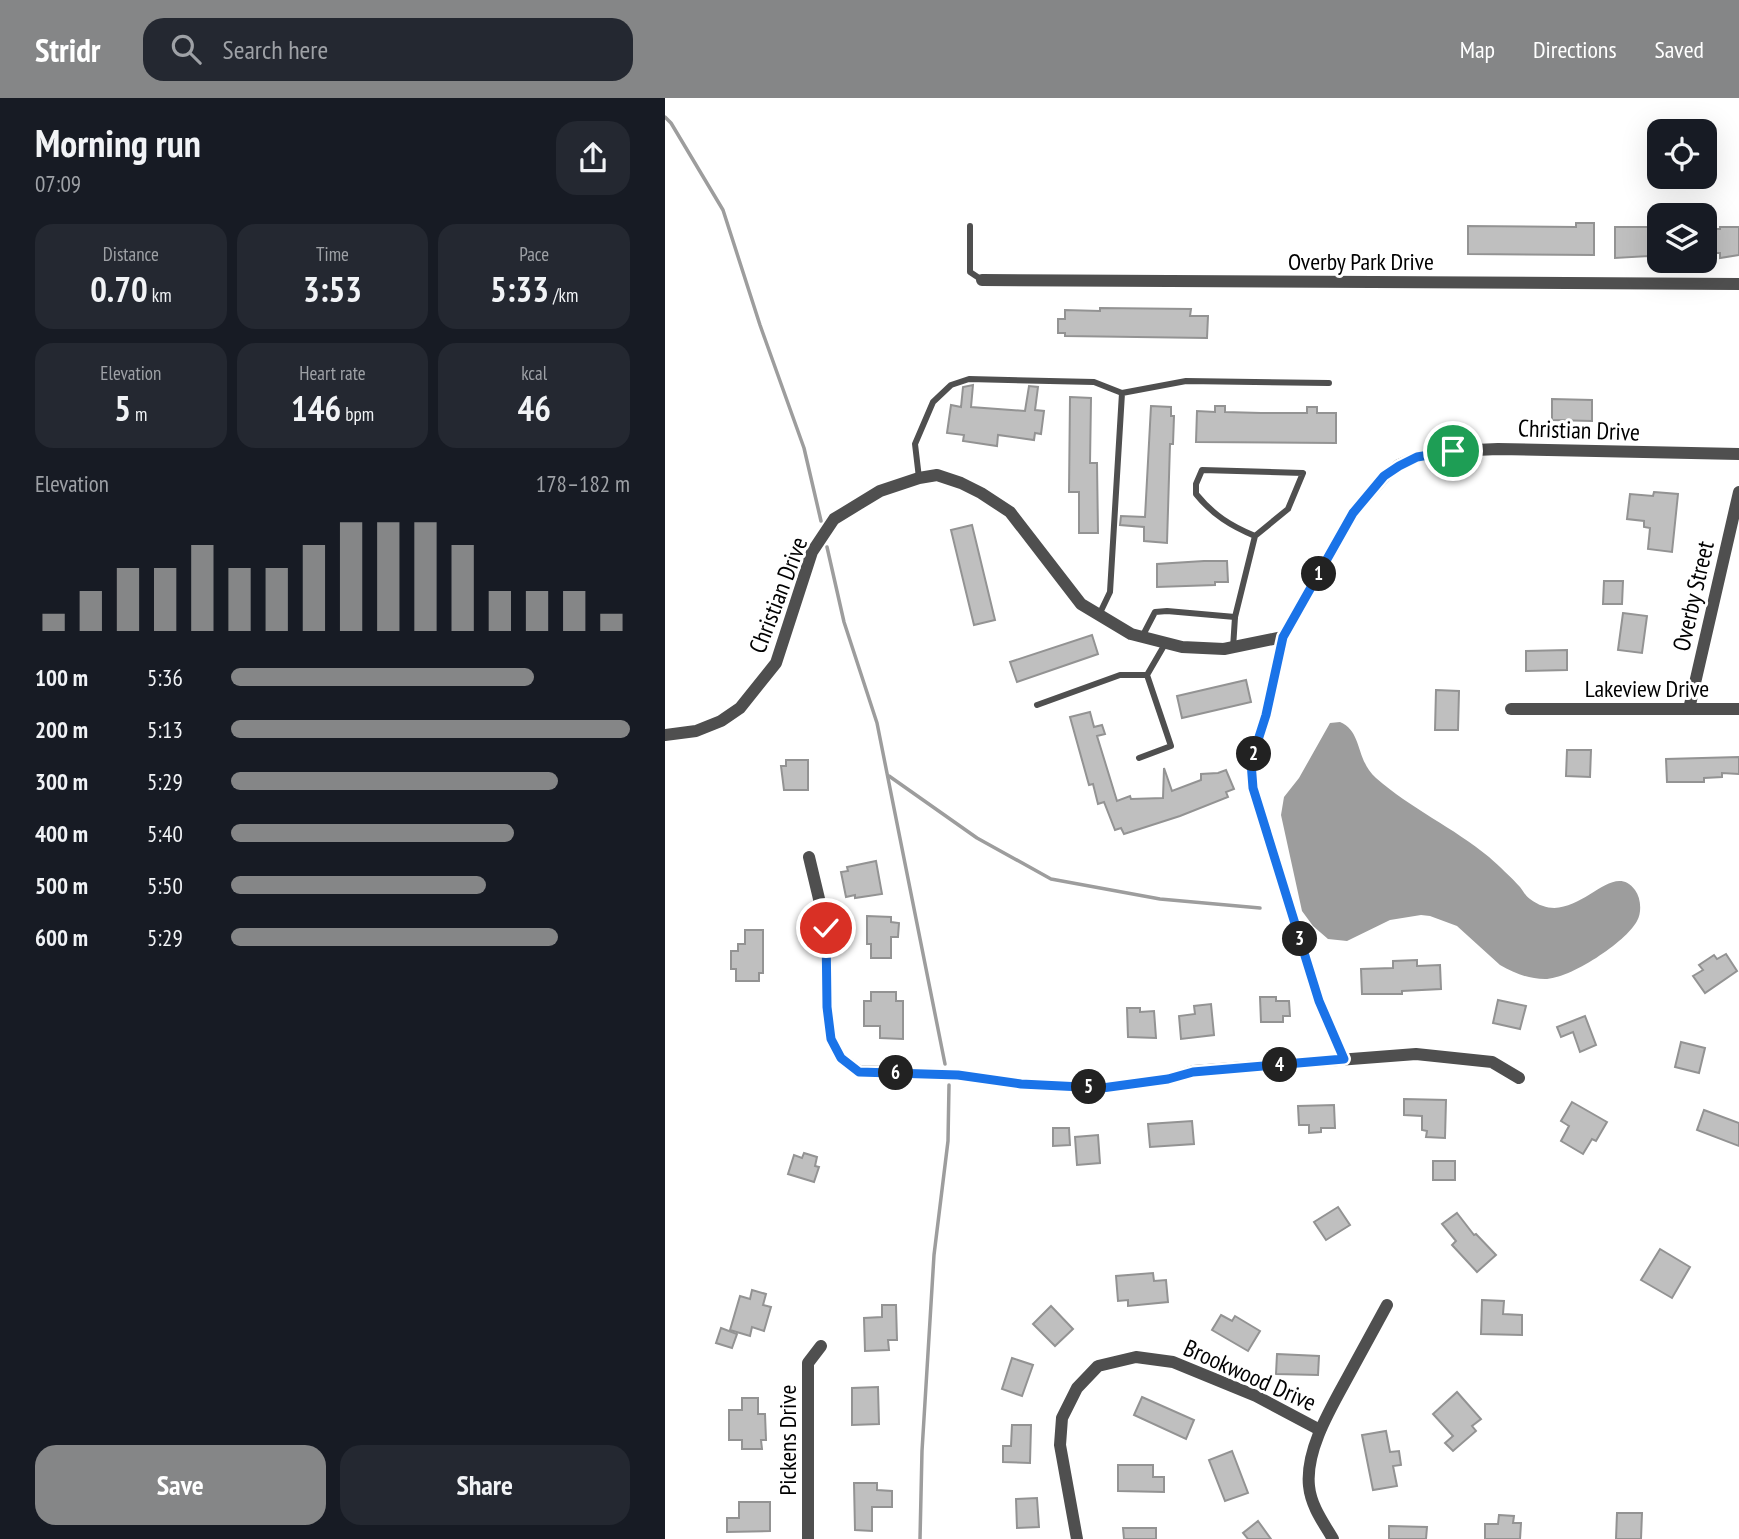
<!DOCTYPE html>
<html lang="en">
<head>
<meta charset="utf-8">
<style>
  :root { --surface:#171b24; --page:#242831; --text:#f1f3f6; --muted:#9ea1a6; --accent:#858687 }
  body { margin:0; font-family:"PT Sans Narrow",sans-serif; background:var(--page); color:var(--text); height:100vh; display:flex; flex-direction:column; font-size:26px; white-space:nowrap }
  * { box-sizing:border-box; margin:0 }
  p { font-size:23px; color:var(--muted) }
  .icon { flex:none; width:38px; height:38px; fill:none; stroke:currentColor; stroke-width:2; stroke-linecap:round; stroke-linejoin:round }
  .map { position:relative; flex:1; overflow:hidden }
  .sheet { display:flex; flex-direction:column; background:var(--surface); width:665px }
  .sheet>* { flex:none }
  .tools { position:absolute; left:982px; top:21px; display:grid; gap:14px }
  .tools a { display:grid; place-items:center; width:70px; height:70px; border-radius:14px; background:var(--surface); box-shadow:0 7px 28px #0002; font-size:35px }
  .pin { position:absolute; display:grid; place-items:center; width:60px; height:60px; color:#fff; margin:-30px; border:4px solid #fff; border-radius:50%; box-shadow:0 2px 7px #0007 }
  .km { position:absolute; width:35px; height:35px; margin:-18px; border-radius:50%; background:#222; color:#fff; font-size:19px; line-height:35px; text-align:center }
  .round { display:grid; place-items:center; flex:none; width:74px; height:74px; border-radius:21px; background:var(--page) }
  .head { display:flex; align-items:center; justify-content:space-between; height:119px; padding:0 35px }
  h1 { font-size:38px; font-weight:700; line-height:52px }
  .figures { display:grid; grid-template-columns:repeat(3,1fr); gap:10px; height:119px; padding:7px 35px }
  .figures div { display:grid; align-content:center; border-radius:18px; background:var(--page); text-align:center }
  .figures b { font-size:35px; font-weight:700 }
  .figures small { font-size:19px; font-weight:400 }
  .figures p { font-size:19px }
  .chart { height:196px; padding:14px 35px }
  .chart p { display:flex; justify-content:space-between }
  .chart svg { width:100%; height:126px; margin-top:7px; stroke:var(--accent); stroke-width:6 }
  .button { display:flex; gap:14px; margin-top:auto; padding:14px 35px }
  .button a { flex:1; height:80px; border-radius:21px; background:var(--accent); color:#fff; font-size:28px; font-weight:700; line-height:80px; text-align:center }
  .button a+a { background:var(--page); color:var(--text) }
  ul { padding:0 35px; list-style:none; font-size:23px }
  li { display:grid; grid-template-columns:112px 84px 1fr; align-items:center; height:52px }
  li i { height:18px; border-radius:9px; background:var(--accent) }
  header { display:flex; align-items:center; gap:42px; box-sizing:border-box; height:98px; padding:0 35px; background:var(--accent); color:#fff }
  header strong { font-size:33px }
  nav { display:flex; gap:38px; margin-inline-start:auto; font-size:24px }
  .search { width:490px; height:63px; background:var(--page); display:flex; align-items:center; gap:18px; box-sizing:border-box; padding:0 24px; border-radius:21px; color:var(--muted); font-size:26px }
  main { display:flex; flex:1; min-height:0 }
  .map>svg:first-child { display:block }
</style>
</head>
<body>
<header>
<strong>Stridr</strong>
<div class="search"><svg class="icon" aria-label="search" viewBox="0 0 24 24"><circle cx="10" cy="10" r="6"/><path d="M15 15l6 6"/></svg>Search here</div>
<nav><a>Map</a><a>Directions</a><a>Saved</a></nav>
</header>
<main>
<section class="sheet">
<div class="head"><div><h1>Morning run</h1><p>07:09</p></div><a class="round"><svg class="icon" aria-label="share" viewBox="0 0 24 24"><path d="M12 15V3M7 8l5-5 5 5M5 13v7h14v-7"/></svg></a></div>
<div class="figures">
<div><p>Distance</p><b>0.70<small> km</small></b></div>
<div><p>Time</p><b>3:53</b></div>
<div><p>Pace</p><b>5:33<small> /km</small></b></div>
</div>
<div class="figures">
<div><p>Elevation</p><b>5<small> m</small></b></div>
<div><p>Heart rate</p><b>146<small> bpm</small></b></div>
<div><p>kcal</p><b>46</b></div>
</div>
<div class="chart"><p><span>Elevation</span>178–182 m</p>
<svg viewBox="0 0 160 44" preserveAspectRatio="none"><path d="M5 44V38M15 44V30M25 44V22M35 44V22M45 44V14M55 44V22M65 44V22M75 44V14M85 44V6M95 44V6M105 44V6M115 44V14M125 44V30M135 44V30M145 44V30M155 44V38"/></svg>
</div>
<ul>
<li><b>100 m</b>5:36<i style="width:76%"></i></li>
<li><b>200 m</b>5:13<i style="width:100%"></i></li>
<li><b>300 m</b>5:29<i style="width:82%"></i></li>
<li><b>400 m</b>5:40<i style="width:71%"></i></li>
<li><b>500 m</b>5:50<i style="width:64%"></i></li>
<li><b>600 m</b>5:29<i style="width:82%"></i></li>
</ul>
<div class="button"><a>Save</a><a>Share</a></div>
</section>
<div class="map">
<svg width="1074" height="1441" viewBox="0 0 1074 1441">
  <rect width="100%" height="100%" fill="#fff"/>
  <!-- water -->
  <path fill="#9d9d9d" d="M675,624C698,634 690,661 711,680C745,710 789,730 824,759C834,768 846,779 855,789C858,793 860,797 865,801C910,835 944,758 970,792C976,800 977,814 972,823C961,844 905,881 880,881C863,881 849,875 835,867L792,828L765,818L756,817L725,822L682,843L663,841L648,828L637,813L616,717L619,699L634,680L665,625Z"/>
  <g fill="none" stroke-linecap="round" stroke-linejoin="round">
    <!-- stream -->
    <g stroke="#9d9d9d" stroke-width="3.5">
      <polyline points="0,19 6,25 58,112 95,227 139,350 156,423"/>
      <polyline points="162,449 179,524 212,625 280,966"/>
      <polyline points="224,678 312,740 386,781 495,801 595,810"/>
      <polyline points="255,1441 257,1353 269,1157 283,1043 284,987"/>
    </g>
  </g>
  <!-- building -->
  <g fill="#bfbfbf" stroke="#939393" stroke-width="2">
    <polygon points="911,125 929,125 929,157 803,156 803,128 911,129"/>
    <polygon points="950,129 994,129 994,160 984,160 984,158 950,160"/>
    <polygon points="1055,129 1074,129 1074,157 1055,160 1055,155 1040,155 1040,131 1055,131"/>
    <polygon points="435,210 526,211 525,218 543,218 542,240 400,238 400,235 393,235 393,221 400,221 400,212 435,213"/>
    <polygon points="308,287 306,309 360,313 364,288 373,289 370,312 379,313 376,336 370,335 369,342 333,337 332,348 298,343 299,337 282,335 286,307 296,309 298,289"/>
    <polygon points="405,299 426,300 425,365 432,365 433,435 414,435 414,394 404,394"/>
    <polygon points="887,301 927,302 927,323 887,322"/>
    <polygon points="486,308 506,309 506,318 509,318 508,346 505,346 502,445 479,443 479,429 455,427 456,418 480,419"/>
    <polygon points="550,308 560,308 560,314 596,315 642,315 642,309 652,309 652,315 671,315 671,345 531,344 532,313 550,314"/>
    <polygon points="989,394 1013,396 1007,454 983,451 985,430 979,429 979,423 962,421 965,396 988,398"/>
    <polygon points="307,427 330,522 309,527 286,432"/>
    <polygon points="539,463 562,463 563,484 550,484 550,487 492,489 492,466"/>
    <polygon points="939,483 958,483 957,506 938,506"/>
    <polygon points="958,515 982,518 977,555 953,552"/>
    <polygon points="427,537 433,556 352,584 345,564"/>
    <polygon points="902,552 902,572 861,573 861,553"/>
    <polygon points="581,582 586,604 517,620 512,598"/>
    <polygon points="771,592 794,593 793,632 770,632"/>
    <polygon points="425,614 429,629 437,627 440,636 432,638 452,703 465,698 466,701 498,700 499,670 507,693 536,682 536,676 553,675 561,672 569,691 561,694 563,699 515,718 459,736 456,730 450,732 439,704 433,706 428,686 424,687 405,619"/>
    <polygon points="902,652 926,652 925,679 901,678"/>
    <polygon points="1074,659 1074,676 1057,675 1057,679 1039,680 1039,684 1002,684 1001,661"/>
    <polygon points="121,662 143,662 143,692 119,692 116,668 121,668"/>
    <polygon points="211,763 217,796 190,800 190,797 181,799 176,774 183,773 182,769"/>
    <polygon points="202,818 226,819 226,824 234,825 233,839 226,839 226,860 206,860 206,846 202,846"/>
    <polygon points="80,832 98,832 98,875 94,875 94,883 71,883 71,871 66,871 66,853 73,853 73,846 80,846"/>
    <polygon points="1061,856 1072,873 1040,895 1028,878 1038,872 1034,867 1049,857 1052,861"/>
    <polygon points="752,862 752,868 775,867 776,891 737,893 737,896 697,896 696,871 728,870 728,863"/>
    <polygon points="206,894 231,894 231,903 238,903 238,941 215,940 215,928 199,928 199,903 206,903"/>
    <polygon points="595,899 611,899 611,903 624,903 625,918 618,918 618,924 596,924"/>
    <polygon points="833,902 861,908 855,931 828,925"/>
    <polygon points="546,906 549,937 516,941 514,918 530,916 529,908"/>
    <polygon points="462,910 475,910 475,914 489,913 491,940 463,939"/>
    <polygon points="920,918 931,947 915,954 908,934 896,939 892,929"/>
    <polygon points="1016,944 1040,950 1034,975 1010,969"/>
    <polygon points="739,1001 781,1002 780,1040 761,1039 762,1033 757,1032 757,1018 739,1017"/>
    <polygon points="907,1004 942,1024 931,1043 927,1041 918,1056 896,1043 904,1028 896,1023"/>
    <polygon points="669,1007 670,1030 656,1030 656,1034 644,1035 644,1027 634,1027 633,1008"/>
    <polygon points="1039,1012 1074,1025 1074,1048 1032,1032"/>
    <polygon points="527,1023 529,1046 485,1049 483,1026"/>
    <polygon points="388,1030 404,1030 405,1047 388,1048"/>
    <polygon points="433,1037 435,1065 412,1067 410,1039"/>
    <polygon points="139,1055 152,1059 150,1068 154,1069 149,1084 123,1076 129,1057 137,1060"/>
    <rect x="768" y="1063" width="22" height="19"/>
    <polygon points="673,1109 685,1127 661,1142 649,1124"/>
    <polygon points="792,1115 809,1137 811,1136 831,1157 812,1174 787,1147 791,1143 777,1126"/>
    <polygon points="995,1151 1025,1169 1007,1200 976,1182"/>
    <polygon points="488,1175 489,1183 501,1182 503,1204 463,1208 463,1202 453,1203 451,1178"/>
    <polygon points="87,1192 101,1196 98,1207 106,1209 99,1233 87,1229 85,1238 65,1232 75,1198 85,1201"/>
    <polygon points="817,1202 839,1203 838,1216 857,1217 857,1237 816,1236"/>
    <polygon points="217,1207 231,1207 232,1242 223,1242 224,1252 200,1253 199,1220 217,1219"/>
    <polygon points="386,1208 408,1231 390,1248 368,1226"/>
    <polygon points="556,1217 567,1223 570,1218 595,1233 583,1253 547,1232"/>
    <polygon points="56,1230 72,1236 67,1250 51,1245"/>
    <polygon points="612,1256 654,1258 653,1277 611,1276"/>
    <polygon points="347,1260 368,1267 357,1298 337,1291"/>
    <polygon points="213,1289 214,1326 187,1327 187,1290"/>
    <polygon points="792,1294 816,1321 807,1328 811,1333 788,1353 780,1345 788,1338 768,1316"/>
    <polygon points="477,1299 529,1322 521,1341 469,1317"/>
    <polygon points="77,1300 93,1300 93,1316 100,1316 101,1342 96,1342 97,1351 77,1351 77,1342 64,1342 64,1312 77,1312"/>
    <polygon points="347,1327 366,1327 365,1365 338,1364 338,1348 346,1348"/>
    <polygon points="721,1333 725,1354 734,1353 736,1367 728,1368 732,1388 708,1392 697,1337"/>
    <polygon points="567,1353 583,1395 560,1403 544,1362"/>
    <polygon points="453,1367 488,1367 488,1379 499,1379 499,1394 453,1393"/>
    <polygon points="189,1385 212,1385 212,1392 227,1393 227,1409 207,1409 207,1433 190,1432"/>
    <polygon points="372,1400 374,1429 352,1430 351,1401"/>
    <polygon points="74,1404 105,1404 105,1433 62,1434 62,1420 74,1420"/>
    <polygon points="952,1415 977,1415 976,1441 951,1441"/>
    <polygon points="834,1417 849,1418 848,1425 856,1425 855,1441 820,1441 820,1426 833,1426"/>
    <polygon points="593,1423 606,1441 583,1441 578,1435"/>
    <polygon points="724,1428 762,1429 761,1441 724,1441"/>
    <polygon points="458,1430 491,1430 491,1441 459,1441"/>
  </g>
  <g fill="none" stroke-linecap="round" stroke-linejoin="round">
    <!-- lane -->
    <g stroke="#4f4f4f" stroke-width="6">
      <polyline points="305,128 305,174 317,182"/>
      <polyline points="254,380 250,346 268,304 286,287 304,281 429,284 457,295"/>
      <polyline points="434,517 445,494 457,295 521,283 664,285"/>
      <polyline points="477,539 490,514 502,513 570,519"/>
      <path d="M568,550L570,519L590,438L623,411L638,375L537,372L531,386V396C548,417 566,428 590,438"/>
      <polyline points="372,607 455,577 482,577"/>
      <polyline points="474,660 506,648 482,577 500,546"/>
    </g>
    <!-- street -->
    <g stroke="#4f4f4f" stroke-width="12">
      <polyline points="317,182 1074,186"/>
      <polyline points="618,539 601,617 586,664 588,690 654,903 679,961"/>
      <polyline points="846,611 1074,611"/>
      <polyline points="1024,611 1074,394"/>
      <polyline points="0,637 31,633 56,623 75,610 111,565 147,454 169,421 215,393 254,380 272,377 296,385 316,395 345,414 416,506 466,536 517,549 559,551 618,539 688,415 720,378 734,367 752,359 788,353 833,351 1074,356"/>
      <polyline points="144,759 161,830 162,909 166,941 176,960 194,973 293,977 356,986 437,990 503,981 529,973 751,956 827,964 854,980"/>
      <polyline points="143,1441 143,1265 156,1248"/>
      <polyline points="412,1441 395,1347 397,1320 412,1290 433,1268 471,1259 508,1264 591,1298 655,1332"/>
      <path d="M668,1441C658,1424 646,1408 644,1388C640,1350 669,1305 686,1273C698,1251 710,1229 722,1207"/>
    </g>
  </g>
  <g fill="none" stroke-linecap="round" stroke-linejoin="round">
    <!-- route casing -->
    <g stroke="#fff" stroke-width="14">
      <polyline id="route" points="161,830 162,909 166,941 176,960 194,974 293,977 356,986 437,990 503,981 528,974 679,961 654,903 588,690 586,664 601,617 618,539 688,415 719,378 734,368 752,359 788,353"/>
    </g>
    <!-- route -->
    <use href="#route" stroke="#1a73e8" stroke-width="9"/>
  </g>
  <g text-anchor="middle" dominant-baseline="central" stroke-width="6" stroke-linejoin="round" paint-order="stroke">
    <!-- street labels -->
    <g font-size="24" fill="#000" stroke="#fff">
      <text x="696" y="163">Overby Park Drive</text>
      <text transform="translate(914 332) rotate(2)">Christian Drive</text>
      <text transform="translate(113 497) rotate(-69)">Christian Drive</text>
      <text transform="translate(1028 498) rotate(-77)">Overby Street</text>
      <text x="982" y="590">Lakeview Drive</text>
      <text transform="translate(585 1277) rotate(24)">Brookwood Drive</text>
      <text transform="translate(122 1342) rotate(-90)">Pickens Drive</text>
    </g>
  </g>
</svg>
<div class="tools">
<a><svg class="icon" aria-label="locate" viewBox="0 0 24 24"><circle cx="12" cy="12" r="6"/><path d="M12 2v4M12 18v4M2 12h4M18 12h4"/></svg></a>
<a><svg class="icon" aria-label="layers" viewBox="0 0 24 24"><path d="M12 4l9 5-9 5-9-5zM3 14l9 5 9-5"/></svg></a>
</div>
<div class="pin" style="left:788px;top:353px;background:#1e9e55"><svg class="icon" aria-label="arrive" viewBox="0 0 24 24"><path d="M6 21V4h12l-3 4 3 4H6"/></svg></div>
<div class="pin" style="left:161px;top:830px;background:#d93025"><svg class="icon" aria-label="check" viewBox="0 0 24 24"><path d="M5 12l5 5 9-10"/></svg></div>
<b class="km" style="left:654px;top:476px">1</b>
<b class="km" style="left:589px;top:656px">2</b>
<b class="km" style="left:635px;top:841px">3</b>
<b class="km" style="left:615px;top:967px">4</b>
<b class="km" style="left:424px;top:989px">5</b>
<b class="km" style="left:231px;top:975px">6</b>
</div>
</main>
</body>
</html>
